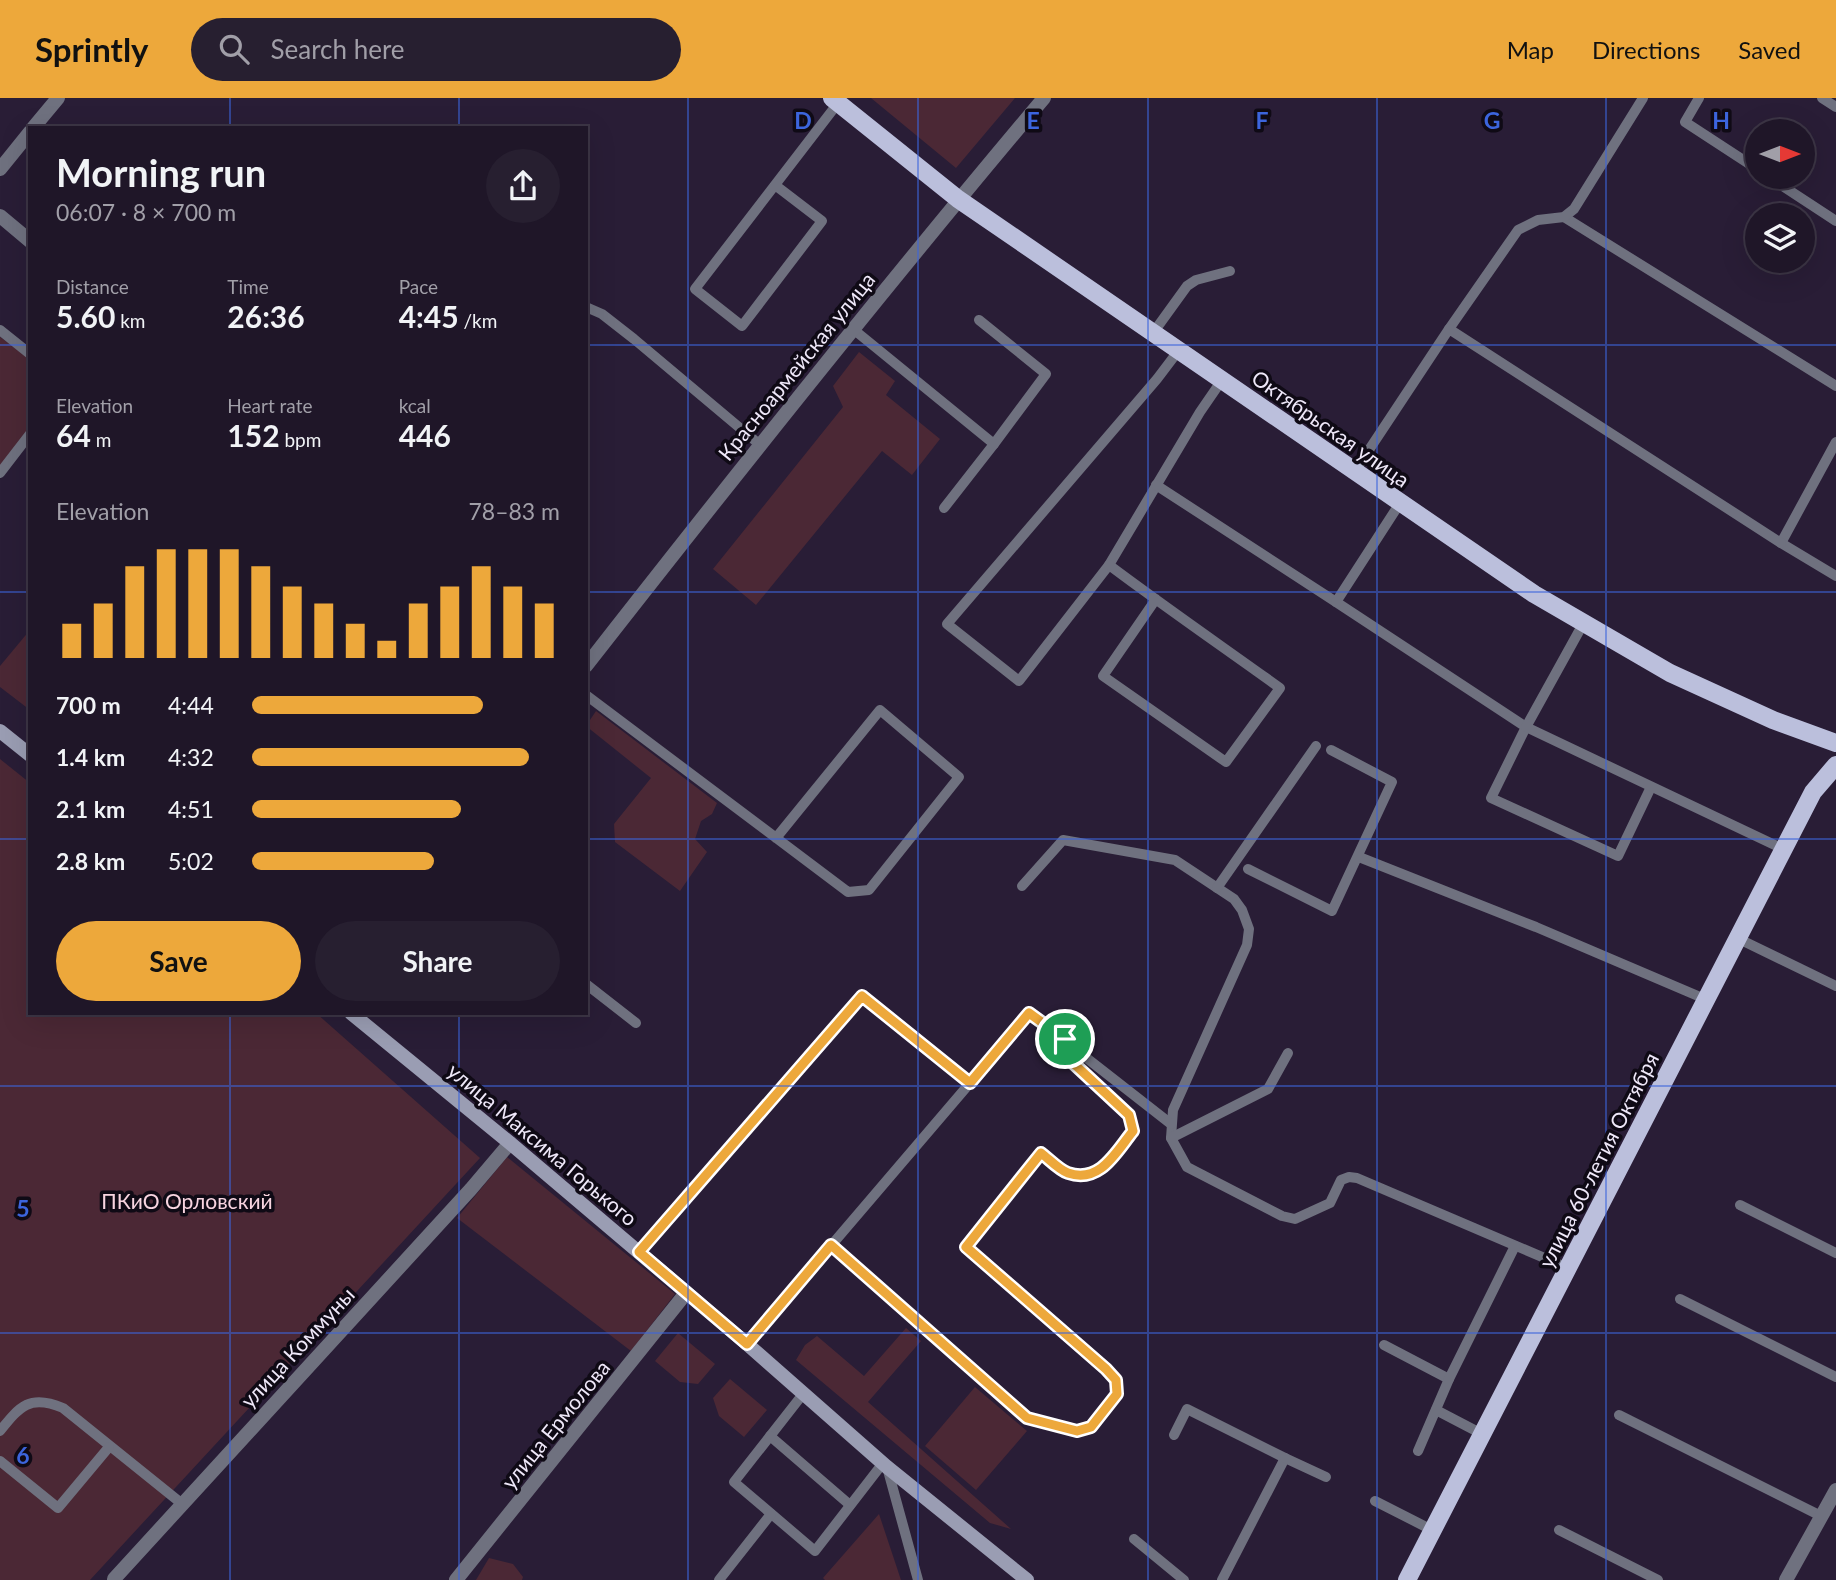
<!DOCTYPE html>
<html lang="en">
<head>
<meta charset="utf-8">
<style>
  :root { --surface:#1f1628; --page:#271f30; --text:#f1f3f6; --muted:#a19fa8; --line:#3c3545; --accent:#eda83b }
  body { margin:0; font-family:Lato,sans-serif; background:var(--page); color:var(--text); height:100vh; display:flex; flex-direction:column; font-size:26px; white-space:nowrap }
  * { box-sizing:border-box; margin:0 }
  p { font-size:23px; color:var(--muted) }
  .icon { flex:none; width:38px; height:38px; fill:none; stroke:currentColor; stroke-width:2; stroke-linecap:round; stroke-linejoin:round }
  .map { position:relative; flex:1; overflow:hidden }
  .panel { position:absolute; left:28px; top:28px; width:560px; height:889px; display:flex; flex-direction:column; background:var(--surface); border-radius:0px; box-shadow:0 7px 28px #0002,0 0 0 2px var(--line) }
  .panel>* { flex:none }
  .needle { width:46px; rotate:90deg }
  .buttons { position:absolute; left:1745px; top:21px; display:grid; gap:14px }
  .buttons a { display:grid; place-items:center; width:70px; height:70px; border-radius:50%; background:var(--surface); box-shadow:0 7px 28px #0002,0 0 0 2px var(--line); font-size:35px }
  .pin { position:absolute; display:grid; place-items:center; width:60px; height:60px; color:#fff; margin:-30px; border:4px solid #fff; border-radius:50%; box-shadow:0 2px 7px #0007 }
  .round { display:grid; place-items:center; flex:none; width:74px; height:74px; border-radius:37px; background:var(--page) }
  .headline { display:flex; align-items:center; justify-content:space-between; height:119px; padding:0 28px }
  h1 { font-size:38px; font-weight:700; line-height:52px }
  .figures { display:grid; grid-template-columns:repeat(3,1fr); gap:10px; height:119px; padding:7px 28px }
  .figures div { display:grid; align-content:center }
  .figures b { font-size:30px; font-weight:700 }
  .figures small { font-size:19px; font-weight:400 }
  .figures p { font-size:19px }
  .chart { height:196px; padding:14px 28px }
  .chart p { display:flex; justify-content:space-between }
  .chart svg { width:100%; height:126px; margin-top:7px; stroke:var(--accent); stroke-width:6 }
  .primary-button { display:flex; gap:14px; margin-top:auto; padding:14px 28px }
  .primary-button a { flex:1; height:80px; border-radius:42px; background:var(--accent); color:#111; font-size:28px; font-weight:700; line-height:80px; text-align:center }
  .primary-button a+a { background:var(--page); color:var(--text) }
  ul { padding:0 28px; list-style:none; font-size:23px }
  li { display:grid; grid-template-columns:112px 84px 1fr; align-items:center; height:52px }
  li i { height:18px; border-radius:9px; background:var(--accent) }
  header { display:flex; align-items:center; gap:42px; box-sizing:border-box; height:98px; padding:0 35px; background:var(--accent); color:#111 }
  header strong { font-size:33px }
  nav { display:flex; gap:38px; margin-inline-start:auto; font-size:24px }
  .search { width:490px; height:63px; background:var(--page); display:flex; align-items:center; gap:18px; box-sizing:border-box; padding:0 24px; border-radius:38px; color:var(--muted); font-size:26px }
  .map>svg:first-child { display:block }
</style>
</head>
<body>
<header>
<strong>Sprintly</strong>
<div class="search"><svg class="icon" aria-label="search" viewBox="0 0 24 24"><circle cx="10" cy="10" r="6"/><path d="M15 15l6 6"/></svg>Search here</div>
<nav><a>Map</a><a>Directions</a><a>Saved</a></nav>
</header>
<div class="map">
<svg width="1836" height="1482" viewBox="0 0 1836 1482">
  <rect width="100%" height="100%" fill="#291d36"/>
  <!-- green -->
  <g fill="#4b2835">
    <polygon points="871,0 1015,0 956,70"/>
    <polygon points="0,239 30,261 30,329 0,369"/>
    <polygon points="859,254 895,283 886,297 940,341 912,377 882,353 756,507 713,471 843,309 833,288"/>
    <polygon points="30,532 30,612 0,589 0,568"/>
    <polygon points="596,613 717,705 712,716 701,723 695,741 707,754 680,793 615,744 614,726 651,680 586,628"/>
    <polygon points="0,661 30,685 30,915 316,915 480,1060 90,1482 0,1482"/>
    <polygon points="507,1059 675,1196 631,1253 457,1120"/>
    <polygon points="906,1230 921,1243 868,1304 1011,1431 990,1425 796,1262 805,1247 817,1238 864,1278"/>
    <polygon points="678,1235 715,1266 698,1286 680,1284 655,1263"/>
    <polygon points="730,1281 767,1312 744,1339 719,1318 713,1300"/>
    <polygon points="975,1289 1027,1333 976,1392 925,1348"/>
    <polygon points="879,1416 901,1482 825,1482 823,1480"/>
    <polygon points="489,1460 513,1466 523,1479 522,1482 476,1482"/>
  </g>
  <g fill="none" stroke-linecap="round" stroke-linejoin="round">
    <!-- service -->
    <g stroke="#6f717f" stroke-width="10">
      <polyline points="1699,0 1685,24 1757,71"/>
      <polyline points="1822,0 1836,9"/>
      <polyline points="1769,79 1836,123"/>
      <path d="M775,87L822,123L742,228L695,191C743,129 790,67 838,5"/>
      <polyline points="1564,119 1836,288"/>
      <polyline points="586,209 602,216 634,241 759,346"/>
      <polyline points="853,231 994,346 1046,276 979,222"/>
      <polyline points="1449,231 1518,132 1538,122 1564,119 1574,111 1643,0"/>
      <polyline points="0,232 30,256"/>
      <polyline points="1153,235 1187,188 1196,182 1230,173"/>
      <polyline points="1179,252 1157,281 947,526 1019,583 1109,467 1200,314 1222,282"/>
      <polyline points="1836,344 1781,445 1836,478"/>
      <polyline points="1355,373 1449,231 1781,445"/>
      <polyline points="0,375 30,336"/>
      <polyline points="1156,387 1336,504"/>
      <polyline points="1400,405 1336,504 1526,629 1491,700 1618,758 1651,689"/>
      <polyline points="944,410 994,346"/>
      <path d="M1109,467C1165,509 1223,549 1280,590L1226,664L1103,578L1156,501"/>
      <polyline points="1583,526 1526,629 1783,751"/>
      <polyline points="586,597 848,794 869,792 959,679 880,612 776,740"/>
      <polyline points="1359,759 1536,829 1705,901"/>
      <polyline points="1248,771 1332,813 1392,684 1331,652"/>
      <polyline points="1022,788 1063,742 1175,762 1234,801 1242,812 1249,831 1247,847 1173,1012 1171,1040"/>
      <polyline points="1217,790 1316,648"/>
      <polyline points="1737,840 1836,888"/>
      <polyline points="586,886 636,925"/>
      <polyline points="1288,955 1268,991 1171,1040 1187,1069 1282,1118 1295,1121 1330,1105 1341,1082 1349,1079 1357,1080 1568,1170"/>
      <polyline points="970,985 1029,915 1171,1026"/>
      <polyline points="1740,1107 1836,1155"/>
      <path d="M831,1147L1027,1320L1077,1333L1091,1329L1117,1296L1116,1282L1106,1271L966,1149L1041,1055C1049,1061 1059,1072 1068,1075C1100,1086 1116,1054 1133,1033L1129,1017L1072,964L1065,941"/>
      <polyline points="639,1155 862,898 970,985 747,1246"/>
      <polyline points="1680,1201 1836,1279"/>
      <polyline points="1384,1247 1449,1281"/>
      <polyline points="803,1296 734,1384 815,1453 883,1365"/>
      <polyline points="1436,1312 1482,1336"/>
      <polyline points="1619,1317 1821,1418"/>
      <path d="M0,1333C20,1308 30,1296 63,1310L181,1405"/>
      <polyline points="1174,1337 1187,1311 1285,1360 1222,1482"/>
      <polyline points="770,1338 850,1407"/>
      <polyline points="1418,1353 1449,1281 1515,1148"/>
      <polyline points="1285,1360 1326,1379"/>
      <polyline points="0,1363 58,1410 109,1349"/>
      <polyline points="887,1369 918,1482"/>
      <polyline points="1375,1403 1432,1432"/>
      <polyline points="1559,1432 1658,1482"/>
      <polyline points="1134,1441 1184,1482"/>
      <polyline points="719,1482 771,1416"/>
    </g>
    <!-- minor -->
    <g stroke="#6f717f" stroke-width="14">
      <polyline points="33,30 58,0"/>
      <polyline points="0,71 30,34"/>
      <polyline points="114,1481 471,1091 510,1045"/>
      <polyline points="456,1482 686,1195"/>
      <polyline points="1786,1482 1836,1392"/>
    </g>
    <!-- tertiary -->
    <g stroke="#6f717f" stroke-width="14">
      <polyline points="0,118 30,143"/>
      <path d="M586,568C736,376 887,186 1044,0"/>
    </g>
    <!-- secondary -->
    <g stroke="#9a9db3" stroke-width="14">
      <polyline points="0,633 30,657"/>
      <polyline points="351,915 510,1045 747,1246 887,1369 1027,1482"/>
    </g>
    <!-- primary -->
    <g stroke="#bbbfdc" stroke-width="18">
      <polyline points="832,0 958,101 1534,496 1670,575 1773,622 1836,645"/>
      <polyline points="1407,1482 1813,694 1836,667"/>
    </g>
  </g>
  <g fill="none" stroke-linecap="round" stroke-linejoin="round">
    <!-- route casing -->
    <g stroke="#fff" stroke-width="14">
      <path id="route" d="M862,898L970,985L1029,915L1065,941L1072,964L1129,1017L1133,1033C1116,1054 1100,1086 1068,1075C1059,1072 1049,1061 1041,1055L966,1149L1106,1271L1116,1282L1117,1296L1091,1329L1077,1333L1027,1320L831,1147L747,1246L639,1154Z"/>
    </g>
    <!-- route -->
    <use href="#route" stroke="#eda83b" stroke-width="9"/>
  </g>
  <!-- grid -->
  <path fill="none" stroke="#3c65dd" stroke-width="2" stroke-opacity="0.55" d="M230,0V30M459,0V30M688,0V1482M918,0V1482M1148,0V1482M1377,0V1482M1606,0V1482M0,247H30M586,247H1836M0,494H30M586,494H1836M0,741H30M586,741H1836M230,915V1482M459,915V1482M0,988H1836M0,1235H1836"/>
  <g text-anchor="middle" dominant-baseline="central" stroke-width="7" stroke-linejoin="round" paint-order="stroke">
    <!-- street labels -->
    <g font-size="21" fill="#efe8f9" stroke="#0f0a15">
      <text transform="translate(796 268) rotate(-51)">Красноармейская улица</text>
      <text transform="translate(1331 330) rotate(35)">Октябрьская улица</text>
      <text transform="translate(543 1046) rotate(40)">улица Максима Горького</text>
      <text transform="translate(1598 1062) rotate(-63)">улица 60-летия Октября</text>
      <text transform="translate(297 1249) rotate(-47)">улица Коммуны</text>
      <text transform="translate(555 1326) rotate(-51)">улица Ермолова</text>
    </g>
    <!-- park labels -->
    <g font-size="21" fill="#f8d4e0" stroke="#0f0a15">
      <text x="187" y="1102">ПКиО Орловский</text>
    </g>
  </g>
  <g font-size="23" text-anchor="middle" font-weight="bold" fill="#3c65dd" stroke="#0f0a15" stroke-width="7" stroke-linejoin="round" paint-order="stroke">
    <text x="803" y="31">D</text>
    <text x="1033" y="31">E</text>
    <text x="1262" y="31">F</text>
    <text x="1492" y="31">G</text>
    <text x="1721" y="31">H</text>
    <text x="23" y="1119">5</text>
    <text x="23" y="1366">6</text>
  </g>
</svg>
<div class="buttons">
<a><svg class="needle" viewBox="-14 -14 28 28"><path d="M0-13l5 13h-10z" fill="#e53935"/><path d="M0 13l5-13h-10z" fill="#a19fa8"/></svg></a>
<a><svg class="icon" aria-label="layers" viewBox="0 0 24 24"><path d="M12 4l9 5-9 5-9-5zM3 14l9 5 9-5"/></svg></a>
</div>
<div class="pin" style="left:1065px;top:941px;background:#1e9e55"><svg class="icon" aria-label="arrive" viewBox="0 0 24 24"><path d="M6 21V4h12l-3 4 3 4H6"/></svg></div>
<section class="panel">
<div class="headline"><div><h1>Morning run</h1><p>06:07 · 8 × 700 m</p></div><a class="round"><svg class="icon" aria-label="share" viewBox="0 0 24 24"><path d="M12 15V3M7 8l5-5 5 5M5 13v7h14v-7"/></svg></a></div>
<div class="figures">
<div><p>Distance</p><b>5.60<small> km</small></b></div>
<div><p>Time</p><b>26:36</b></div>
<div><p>Pace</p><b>4:45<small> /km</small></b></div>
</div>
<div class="figures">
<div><p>Elevation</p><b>64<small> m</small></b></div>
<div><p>Heart rate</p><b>152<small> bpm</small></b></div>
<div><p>kcal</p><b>446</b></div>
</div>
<div class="chart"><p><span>Elevation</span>78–83 m</p>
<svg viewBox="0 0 160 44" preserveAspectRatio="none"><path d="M5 44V32M15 44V25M25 44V12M35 44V6M45 44V6M55 44V6M65 44V12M75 44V19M85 44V25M95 44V32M105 44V38M115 44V25M125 44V19M135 44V12M145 44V19M155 44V25"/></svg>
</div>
<ul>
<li><b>700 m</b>4:44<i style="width:75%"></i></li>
<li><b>1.4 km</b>4:32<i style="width:90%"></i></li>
<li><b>2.1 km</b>4:51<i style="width:68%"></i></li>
<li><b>2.8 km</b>5:02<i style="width:59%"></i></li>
</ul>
<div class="primary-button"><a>Save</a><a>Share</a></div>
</section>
</div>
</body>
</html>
